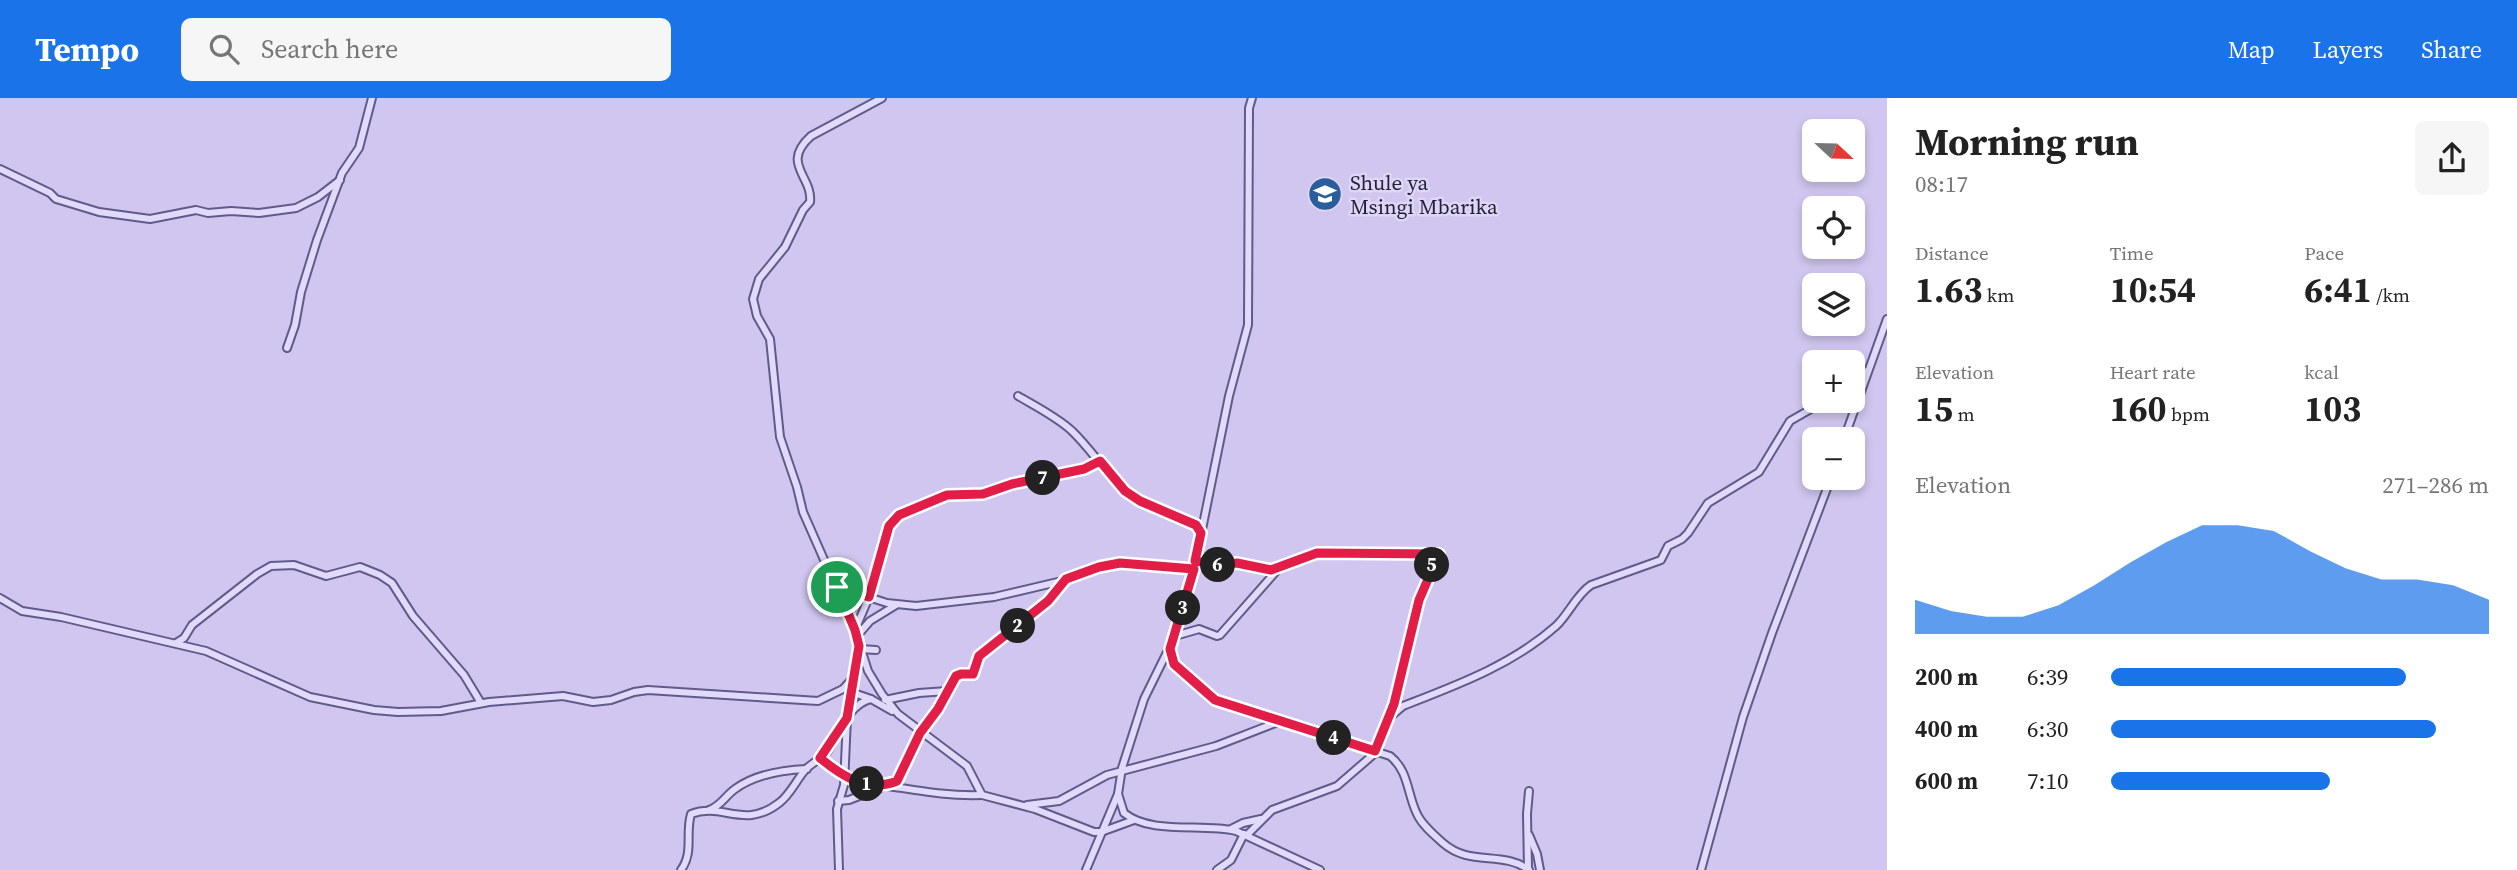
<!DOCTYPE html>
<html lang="en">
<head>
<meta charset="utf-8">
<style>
  :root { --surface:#fff; --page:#f6f6f6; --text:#222; --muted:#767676; --accent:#1a73e8 }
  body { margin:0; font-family:"Source Serif 4",serif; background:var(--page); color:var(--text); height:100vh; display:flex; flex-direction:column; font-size:26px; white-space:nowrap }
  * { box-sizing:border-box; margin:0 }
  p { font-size:23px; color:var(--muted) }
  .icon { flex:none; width:38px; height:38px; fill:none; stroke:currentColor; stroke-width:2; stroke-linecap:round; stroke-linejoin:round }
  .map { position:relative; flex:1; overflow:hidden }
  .sheet { display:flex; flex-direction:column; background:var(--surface); width:630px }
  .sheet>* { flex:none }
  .needle { width:46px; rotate:112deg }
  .tools { position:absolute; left:1802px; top:21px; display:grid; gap:14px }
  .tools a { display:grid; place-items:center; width:63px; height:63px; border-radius:10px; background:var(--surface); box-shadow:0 4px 10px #0003; font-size:35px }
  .pin { position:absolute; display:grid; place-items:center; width:60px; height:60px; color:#fff; margin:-30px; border:4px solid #fff; border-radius:50%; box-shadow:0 2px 7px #0007 }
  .km { position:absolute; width:35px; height:35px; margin:-18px; border-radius:50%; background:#222; color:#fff; font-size:19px; line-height:35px; text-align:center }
  .round { display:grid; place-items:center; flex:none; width:74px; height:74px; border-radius:10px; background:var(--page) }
  .head { display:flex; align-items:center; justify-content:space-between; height:119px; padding:0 28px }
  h1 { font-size:38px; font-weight:700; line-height:52px }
  .figures { display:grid; grid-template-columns:repeat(3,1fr); gap:10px; height:119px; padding:7px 28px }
  .figures div { display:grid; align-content:center }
  .figures b { font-size:35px; font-weight:700 }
  .figures small { font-size:19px; font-weight:400 }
  .figures p { font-size:19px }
  .chart { height:196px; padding:14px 28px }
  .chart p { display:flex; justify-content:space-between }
  .chart svg { width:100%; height:126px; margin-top:7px; fill:var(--accent); opacity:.7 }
  ul { padding:0 28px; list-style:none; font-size:23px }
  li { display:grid; grid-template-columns:112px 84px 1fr; align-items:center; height:52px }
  li i { height:18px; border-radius:9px; background:var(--accent) }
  header { display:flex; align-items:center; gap:42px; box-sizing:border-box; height:98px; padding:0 35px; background:var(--accent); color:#fff }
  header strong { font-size:33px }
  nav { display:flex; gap:38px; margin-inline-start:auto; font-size:24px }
  .search { width:490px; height:63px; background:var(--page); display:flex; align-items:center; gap:18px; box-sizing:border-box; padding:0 24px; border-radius:10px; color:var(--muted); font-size:26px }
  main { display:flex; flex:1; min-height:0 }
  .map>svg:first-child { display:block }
</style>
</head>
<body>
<header>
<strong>Tempo</strong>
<div class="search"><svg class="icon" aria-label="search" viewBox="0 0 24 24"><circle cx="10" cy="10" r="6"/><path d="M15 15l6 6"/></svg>Search here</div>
<nav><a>Map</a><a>Layers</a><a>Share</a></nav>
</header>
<main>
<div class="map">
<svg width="1887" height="772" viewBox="0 0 1887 772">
  <rect width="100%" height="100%" fill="#d1c6ef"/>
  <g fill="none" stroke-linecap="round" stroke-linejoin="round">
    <!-- minor casing -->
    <g stroke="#605b8b" stroke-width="10">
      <g id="minor">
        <path d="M882,0L811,38C780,66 813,78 810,104L803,112L785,149L759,181L753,201L757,218L770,241L780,339L797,389L803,414L855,532L868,573L882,596L898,616L967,668L982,697L1035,711L1094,734H1101L1134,722"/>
        <path d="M1252,0L1249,10L1248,227L1229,298L1194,471L1176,536L1144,601L1122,670L1118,696L1124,715C1151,737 1202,725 1236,733L1320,772"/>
        <polyline points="0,71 50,95 56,101 99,114 150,121 196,112 208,115 231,113 259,115 296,110 318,99 340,82"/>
        <polyline points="287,250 295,227 301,194 317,142 342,75 359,50 372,0"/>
        <polyline points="1853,281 1867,273"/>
        <path d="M1018,298C1035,308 1057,319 1072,333C1095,355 1112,386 1139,403C1159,415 1187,415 1201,434"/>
        <polyline points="1844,341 1887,221"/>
        <polyline points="1195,463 1220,467 1237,465 1271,472 1317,455 1439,456"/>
        <polyline points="837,489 887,505 916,508 994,499 1066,482 1099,469 1120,465 1194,471"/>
        <polyline points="0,500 22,513 61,519 206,553 310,599 374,612 398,614 441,613 489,604 563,598 593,604 611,602 634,594 648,592 818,603 843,591 854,579"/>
        <polyline points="855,532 869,499 887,434 895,419 948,396 983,396 1012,386 1084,371 1100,363"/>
        <polyline points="857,538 870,523 896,507"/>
        <polyline points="1175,538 1199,531 1217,538 1220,537 1279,470"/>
        <polyline points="176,545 184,540 192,527 257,476 271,468 294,467 326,478 360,469 380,477 392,485 413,518 464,577 481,605"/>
        <polyline points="860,551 876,552"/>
        <path d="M1170,551L1174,566L1212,601L1390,658C1409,673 1407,696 1417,716C1422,727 1434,737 1443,745C1470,769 1502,752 1529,772"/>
        <polyline points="848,593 871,601"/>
        <polyline points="885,602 919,595 947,593"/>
        <path d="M1389,620L1403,608C1457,587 1512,567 1556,528C1569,516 1576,497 1591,487L1661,462L1668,448L1682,441L1688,435L1708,405L1759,374L1790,323L1811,311L1820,303"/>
        <path d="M820,660C846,682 862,685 895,689C927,694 950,698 982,697"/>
        <polyline points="894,689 920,635 938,611 956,578 973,577 979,558 1048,503 1066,482"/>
        <polyline points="838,703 849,702 882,689"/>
        <polyline points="1027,707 1059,703 1107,677 1216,648 1278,624"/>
        <path d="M709,712C721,708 725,698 735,691C755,676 783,672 807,671"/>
        <polyline points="1231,731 1243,725 1261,721"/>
        <polyline points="1247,737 1272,712 1337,688 1374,656 1394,606 1419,502 1433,465 1439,456"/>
        <polyline points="1529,737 1537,756 1540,772"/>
        <polyline points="1528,770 1527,716 1529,693"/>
        <path d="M681,772C694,754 685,736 691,716C723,704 744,732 779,705C791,696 796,682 806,671C812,665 821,661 827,654C839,637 848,606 871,601L892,613"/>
        <polyline points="839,772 837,711 844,687 847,620 859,550"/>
        <polyline points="1086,772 1118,696"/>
        <polyline points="1217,772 1231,762 1244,736"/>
        <polyline points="1701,772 1743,619 1772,535 1831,380"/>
      </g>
    </g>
    <!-- minor -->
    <use href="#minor" stroke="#e2dafa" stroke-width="6"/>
  </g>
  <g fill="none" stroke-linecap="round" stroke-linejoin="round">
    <!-- route casing -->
    <g stroke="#fff" stroke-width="14">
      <path id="route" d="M1100,363L1125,393L1140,403L1196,427L1201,435L1195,463L1220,467L1237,465L1271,472L1317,455L1439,456L1419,502L1394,606L1375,653L1215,602L1174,566L1170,551L1194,471L1120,465L1099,469L1066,481L1048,503L979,558L973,576H961L956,578L938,611L920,635L897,683C868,695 843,679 820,660L847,620L859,548L855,532L837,489L869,499L889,428L899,417L947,397L983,396L1012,386L1084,371Z"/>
    </g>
    <!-- route -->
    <use href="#route" stroke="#e11d48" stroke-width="9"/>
  </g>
  <!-- icons -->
  <defs>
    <g id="school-disc" transform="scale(1.75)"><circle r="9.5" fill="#2a5d9c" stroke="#dfd6f6"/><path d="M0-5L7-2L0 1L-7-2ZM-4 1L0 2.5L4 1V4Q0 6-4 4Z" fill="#fff"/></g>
  </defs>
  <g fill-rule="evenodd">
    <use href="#school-disc" x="1325" y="96"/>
  </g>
  <g text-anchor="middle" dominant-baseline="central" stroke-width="5" stroke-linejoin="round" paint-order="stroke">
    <!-- poi labels -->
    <g font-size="21" fill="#211f3b" stroke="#dfd6f6" text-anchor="start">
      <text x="1350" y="84">Shule ya<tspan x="1350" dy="24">Msingi Mbarika</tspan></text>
    </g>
  </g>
</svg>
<div class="tools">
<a><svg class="needle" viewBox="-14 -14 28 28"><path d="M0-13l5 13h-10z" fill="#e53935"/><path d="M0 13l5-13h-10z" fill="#767676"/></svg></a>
<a><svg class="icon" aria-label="locate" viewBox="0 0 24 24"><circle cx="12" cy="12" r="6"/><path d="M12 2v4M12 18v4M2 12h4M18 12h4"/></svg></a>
<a><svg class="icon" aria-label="layers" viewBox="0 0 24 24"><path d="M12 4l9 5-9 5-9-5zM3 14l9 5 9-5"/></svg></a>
<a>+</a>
<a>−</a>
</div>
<div class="pin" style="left:837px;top:489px;background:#1e9e55"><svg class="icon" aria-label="arrive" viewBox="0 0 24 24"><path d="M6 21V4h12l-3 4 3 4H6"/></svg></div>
<b class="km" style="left:867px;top:686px">1</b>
<b class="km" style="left:1018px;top:528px">2</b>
<b class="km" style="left:1183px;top:510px">3</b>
<b class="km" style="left:1334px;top:640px">4</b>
<b class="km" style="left:1432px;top:467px">5</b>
<b class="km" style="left:1218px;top:467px">6</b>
<b class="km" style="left:1043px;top:380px">7</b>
</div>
<section class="sheet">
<div class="head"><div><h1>Morning run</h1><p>08:17</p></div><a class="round"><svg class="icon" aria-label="share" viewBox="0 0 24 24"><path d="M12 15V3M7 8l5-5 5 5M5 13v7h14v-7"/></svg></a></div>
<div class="figures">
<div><p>Distance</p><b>1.63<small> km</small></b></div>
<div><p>Time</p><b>10:54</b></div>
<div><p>Pace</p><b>6:41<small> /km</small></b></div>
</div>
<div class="figures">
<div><p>Elevation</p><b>15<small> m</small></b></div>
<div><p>Heart rate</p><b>160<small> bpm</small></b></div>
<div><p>kcal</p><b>103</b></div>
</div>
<div class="chart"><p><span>Elevation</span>271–286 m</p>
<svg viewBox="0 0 160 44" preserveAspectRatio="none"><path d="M0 44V32L10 36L20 38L30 38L40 34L50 27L60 19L70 12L80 6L90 6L100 8L110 15L120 21L130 25L140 25L150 27L160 32V44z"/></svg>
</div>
<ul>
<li><b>200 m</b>6:39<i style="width:78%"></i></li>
<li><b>400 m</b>6:30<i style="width:86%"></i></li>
<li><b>600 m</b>7:10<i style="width:58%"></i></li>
</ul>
</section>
</main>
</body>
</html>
